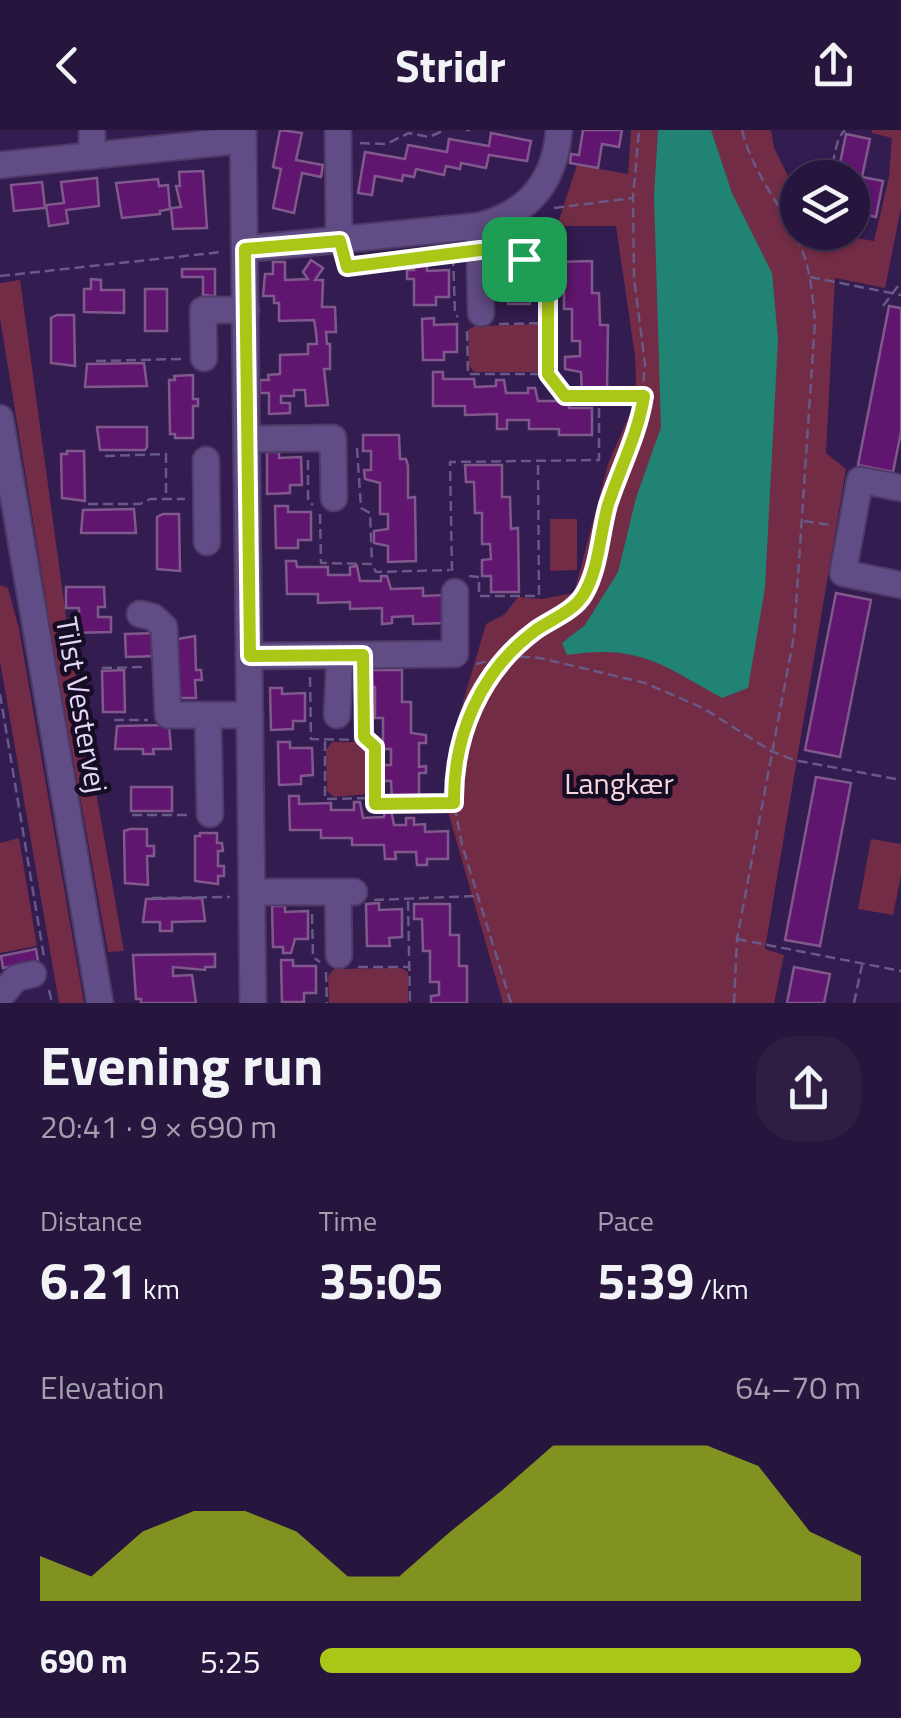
<!DOCTYPE html>
<html lang="en">
<head>
<meta charset="utf-8">
<style>
  :root { --surface:#26153c; --page:#2e1e43; --text:#f1f3f6; --muted:#a49faf; --line:#423456; --accent:#aac717 }
  body { margin:0; font-family:"Titillium Web",sans-serif; background:var(--page); color:var(--text); height:100vh; display:flex; flex-direction:column; font-size:38px; white-space:nowrap }
  * { box-sizing:border-box; margin:0 }
  p { font-size:32px; color:var(--muted) }
  .icon { flex:none; width:55px; height:55px; fill:none; stroke:currentColor; stroke-width:2; stroke-linecap:round; stroke-linejoin:round }
  .map { position:relative; height:873px; overflow:hidden }
  .panel { display:flex; flex-direction:column; background:var(--surface); flex:1 }
  .panel>* { flex:none }
  .buttons { position:absolute; left:780px; top:30px; display:grid; gap:20px }
  .buttons a { display:grid; place-items:center; width:90px; height:90px; border-radius:50%; background:var(--surface); box-shadow:0 2px 8px #0004,0 0 0 2px var(--line); font-size:50px }
  .pin { position:absolute; display:grid; place-items:center; width:85px; height:85px; color:#fff; margin:-42px; border-radius:20px; box-shadow:0 5px 15px #0006 }
  .round { display:grid; place-items:center; flex:none; width:105px; height:105px; border-radius:40px; background:var(--page) }
  .overview { display:flex; align-items:center; justify-content:space-between; height:170px; padding:0 40px }
  h1 { font-size:55px; font-weight:700; line-height:75px }
  .metrics { display:grid; grid-template-columns:repeat(3,1fr); gap:15px; height:170px; padding:10px 40px }
  .metrics div { display:grid; align-content:center }
  .metrics b { font-size:50px; font-weight:700 }
  .metrics small { font-size:28px; font-weight:400 }
  .metrics p { font-size:28px }
  .chart { height:280px; padding:20px 40px }
  .chart p { display:flex; justify-content:space-between }
  .chart svg { width:100%; height:180px; margin-top:10px; fill:var(--accent); opacity:.7 }
  ul { padding:0 40px; list-style:none; font-size:32px }
  li { display:grid; grid-template-columns:160px 120px 1fr; align-items:center; height:75px }
  li i { height:25px; border-radius:12px; background:var(--accent) }
  header { display:flex; justify-content:space-between; align-items:center; height:130px; padding:0 40px; background:var(--surface); font-size:45px; font-weight:700 }
  .map>svg:first-child { display:block }
</style>
</head>
<body>
<header><svg class="icon" aria-label="back" viewBox="0 0 24 24"><path d="M15 5l-7 7 7 7"/></svg>Stridr<svg class="icon" aria-label="share" viewBox="0 0 24 24"><path d="M12 15V3M7 8l5-5 5 5M5 13v7h14v-7"/></svg></header>
<div class="map">
<svg width="901" height="873" viewBox="0 0 901 873">
  <rect width="100%" height="100%" fill="#321c50"/>
  <!-- green -->
  <g fill="#722c46">
    <polygon points="631,0 771,0 774,18 797,64 798,102 824,103 874,111 889,47 892,8 872,3 872,0 901,0 901,78 885,158 835,148 826,323 846,339 765,819 784,825 774,873 503,873 444,668 454,603 486,494 505,484 518,467 542,469 574,463 608,334 632,279 636,251 635,226 616,96 557,96 577,35 628,44"/>
    <polygon points="20,150 69,508 124,821 108,822 59,550 0,188 0,153"/>
    <polygon points="538,194 546,200 547,237 543,242 474,242 469,235 468,200 475,196"/>
    <polygon points="550,389 577,389 577,440 550,441"/>
    <polygon points="0,455 8,458 19,499 84,873 59,873 0,531"/>
    <polygon points="332,612 367,612 373,618 373,654 370,664 334,667 327,661 326,620"/>
    <polygon points="19,708 37,816 0,823 0,713"/>
    <polygon points="871,709 901,714 901,746 893,785 858,779"/>
    <polygon points="401,838 408,842 408,873 329,873 328,846 334,839"/>
  </g>
  <!-- water -->
  <path fill="#208374" d="M658,0H711L732,63L772,143L778,209L765,458L748,558L722,568C662,535 640,514 567,525L562,513L585,495L618,442L636,368L661,297L654,66Z"/>
  <!-- building -->
  <g fill="#60166f" stroke="#81588b" stroke-width="2.5">
    <polygon points="280,0 302,3 296,30 323,35 321,47 302,43 294,83 273,78 281,39 273,37"/>
    <polygon points="583,0 622,0 619,17 602,14 598,38 570,33 571,24 579,25"/>
    <polygon points="491,3 531,11 527,31 489,25 486,38 461,33 460,39 446,36 444,45 416,39 414,47 403,45 402,51 375,46 372,65 358,63 365,22 405,29 408,15 447,22 449,9 489,16"/>
    <polygon points="846,4 870,9 862,47 883,51 876,87 852,82 852,48 837,48"/>
    <polygon points="203,41 207,98 173,99 171,78 181,77 176,56 180,56 179,42"/>
    <polygon points="97,48 99,76 66,80 68,93 49,96 46,75 64,73 61,52"/>
    <polygon points="158,49 159,56 168,55 170,79 160,81 160,84 122,88 116,53"/>
    <polygon points="42,52 45,78 14,81 11,55"/>
    <polygon points="311,130 323,138 315,150 323,150 322,177 335,177 336,202 326,202 327,214 330,214 330,239 324,239 328,275 306,276 305,260 294,260 294,266 281,266 281,273 290,273 290,283 269,284 269,263 260,263 260,250 269,250 268,245 280,244 280,225 308,224 308,214 317,214 316,202 314,190 279,191 279,173 274,173 274,166 263,166 265,144 273,144 273,132 285,132 285,150 308,149 303,142"/>
    <polygon points="592,131 592,163 599,163 600,195 608,195 607,262 582,263 581,242 565,239 565,227 580,226 580,211 572,211 572,179 564,179 564,148 556,148 556,132"/>
    <polygon points="414,133 427,133 427,141 449,140 449,167 436,167 436,175 414,175 414,149 407,149 407,140 414,140"/>
    <polygon points="508,133 520,133 520,139 542,139 542,166 530,166 530,174 508,174"/>
    <polygon points="182,139 215,139 215,166 203,165 203,147 182,147"/>
    <polygon points="91,149 101,150 101,160 124,160 124,183 84,182 84,159 91,159"/>
    <rect x="145" y="159" width="22" height="42"/>
    <polygon points="889,176 901,178 901,302 893,342 858,335"/>
    <polygon points="57,185 74,185 75,236 51,233 51,188"/>
    <polygon points="434,188 434,195 457,194 457,222 444,222 444,230 423,230 422,189"/>
    <polygon points="144,233 147,256 85,257 87,234"/>
    <polygon points="433,242 443,242 443,249 474,249 475,257 496,256 496,250 504,250 506,263 528,263 528,258 535,258 538,271 569,271 569,278 592,278 592,305 559,305 559,299 529,299 529,290 507,290 507,299 497,299 497,284 465,285 465,276 433,276"/>
    <polygon points="193,245 193,269 198,269 198,276 193,276 193,308 175,308 175,304 170,304 169,250 175,250 174,246"/>
    <polygon points="97,297 147,297 147,317 145,320 100,320"/>
    <polygon points="363,305 399,305 400,329 406,329 408,336 408,368 415,367 416,431 388,432 388,416 374,413 374,401 388,399 388,384 380,384 380,353 365,349 364,340 371,340 371,321 363,321"/>
    <polygon points="67,321 84,321 85,371 62,368 61,324 67,324"/>
    <polygon points="267,322 279,322 279,328 301,327 302,355 290,355 290,363 267,364"/>
    <polygon points="465,335 502,335 502,367 510,367 511,399 518,398 519,462 491,462 491,446 482,446 482,430 491,429 490,414 482,414 482,383 475,383 474,352 466,352"/>
    <polygon points="275,376 288,376 288,382 311,382 311,410 298,410 298,418 276,418"/>
    <polygon points="134,379 136,403 81,403 83,380"/>
    <polygon points="163,384 179,384 180,441 157,439 157,387"/>
    <polygon points="286,431 296,431 297,437 328,437 328,445 350,445 350,437 357,436 360,451 381,451 381,446 387,446 391,459 423,458 423,466 445,465 445,493 413,494 413,486 392,487 392,493 382,494 382,478 350,479 350,472 318,473 318,464 287,464"/>
    <polygon points="66,457 104,457 105,477 98,477 98,487 111,487 111,502 71,503 71,487 79,487 79,478 66,478"/>
    <polygon points="836,463 871,470 840,627 805,620"/>
    <polygon points="157,503 157,526 126,527 125,504"/>
    <polygon points="195,506 196,540 201,540 202,550 195,550 196,568 178,568 172,510"/>
    <polygon points="124,540 125,582 103,582 102,541"/>
    <polygon points="366,540 402,540 402,572 411,572 411,603 426,605 426,613 419,613 419,637 426,636 426,643 419,643 419,667 392,668 391,651 383,651 382,635 391,635 391,619 383,619 383,588 375,588 375,557 366,557"/>
    <polygon points="270,558 282,558 282,564 305,563 305,591 293,591 293,599 271,600"/>
    <polygon points="169,595 171,619 153,619 154,624 143,624 143,619 115,619 117,596"/>
    <polygon points="278,612 290,612 290,618 312,618 313,645 301,646 301,654 279,655"/>
    <polygon points="816,647 851,653 820,816 785,810"/>
    <rect x="131" y="657" width="41" height="24"/>
    <polygon points="289,666 299,666 299,674 331,673 331,680 354,680 354,672 360,672 363,688 384,687 385,680 391,680 394,695 406,695 406,688 414,688 414,695 425,694 425,702 448,701 448,729 427,729 427,735 417,735 416,722 395,722 396,729 385,729 384,715 352,715 352,708 321,708 321,700 290,700"/>
    <polygon points="130,699 147,699 147,716 154,716 154,726 147,726 148,755 125,753 124,701"/>
    <polygon points="200,703 217,703 217,713 222,713 223,721 218,721 218,736 224,736 224,746 218,746 218,754 195,751 195,706 200,706"/>
    <polygon points="202,768 205,791 172,792 172,801 160,801 160,792 143,792 146,769"/>
    <polygon points="379,773 379,780 402,779 402,807 389,808 390,816 367,816 366,774"/>
    <polygon points="414,774 450,774 450,805 459,805 459,836 467,836 467,873 431,873 431,866 439,865 439,852 430,852 430,821 423,821 422,789 414,789"/>
    <polygon points="272,776 285,776 285,782 308,781 308,809 295,809 291,823 283,823 283,817 273,817"/>
    <polygon points="36,819 38,831 3,838 1,826"/>
    <polygon points="215,824 215,837 205,837 205,840 173,837 173,846 192,845 196,873 141,873 141,869 136,869 133,825"/>
    <polygon points="281,830 293,830 293,836 316,836 316,863 304,863 304,872 282,872"/>
    <polygon points="794,837 830,844 824,873 787,873"/>
  </g>
  <g fill="none" stroke-linecap="round" stroke-linejoin="round">
    <!-- minor casing -->
    <g stroke="#4e3967" stroke-width="29">
      <g id="minor">
        <polyline points="92,0 92,26"/>
        <polyline points="243,0 253,873"/>
        <polyline points="338,0 339,111"/>
        <polyline points="0,35 243,10"/>
        <polyline points="479,96 481,183"/>
        <path d="M245,119L479,96C529,83 555,51 559,0"/>
        <polyline points="204,228 203,180 246,180"/>
        <polyline points="0,288 100,873"/>
        <polyline points="247,309 333,308 334,368"/>
        <polyline points="206,330 207,412"/>
        <polyline points="901,358 860,350 843,443 901,455"/>
        <polyline points="140,484 153,487 164,497 168,585 250,585"/>
        <polyline points="249,526 455,524 455,462"/>
        <polyline points="337,585 340,525"/>
        <polyline points="208,586 210,684"/>
        <polyline points="252,762 354,762"/>
        <polyline points="338,762 339,825"/>
        <polyline points="0,867 16,848 33,844"/>
      </g>
    </g>
    <!-- path -->
    <g stroke="#6a5886" stroke-width="2.5" stroke-dasharray="10 5" stroke-linecap="butt">
      <polyline points="466,0 470,0"/>
      <polyline points="360,13 386,14 409,3 429,7 445,0"/>
      <path d="M826,48C837,34 832,13 845,0"/>
      <polyline points="554,78 633,68 639,0"/>
      <polyline points="781,78 798,67"/>
      <polyline points="500,120 522,120 524,129 547,130 548,244 565,266 644,266"/>
      <polyline points="453,126 455,184 458,187"/>
      <polyline points="345,131 347,137 457,124"/>
      <polyline points="0,146 222,122"/>
      <polyline points="810,147 901,165"/>
      <polyline points="883,176 901,152"/>
      <polyline points="499,194 546,193"/>
      <polyline points="467,201 468,244 546,244"/>
      <polyline points="96,231 182,229"/>
      <polyline points="357,318 361,378 370,383 372,432"/>
      <polyline points="105,326 166,324 166,368"/>
      <polyline points="308,330 308,371 313,375"/>
      <polyline points="88,374 140,374 150,369 185,369"/>
      <polyline points="320,384 321,433 372,434 376,442 450,440"/>
      <polyline points="804,391 830,395"/>
      <polyline points="452,441 450,332 599,330 599,266"/>
      <polyline points="469,446 479,447 479,466 539,466 538,333"/>
      <polyline points="476,534 509,526 540,528 645,553 703,578 771,621 794,630 901,650"/>
      <polyline points="102,538 145,537"/>
      <polyline points="363,544 364,607 375,617 375,674 452,673"/>
      <polyline points="310,547 311,609 357,610 364,607"/>
      <polyline points="0,564 44,827"/>
      <polyline points="114,590 148,590"/>
      <polyline points="325,611 325,669 374,668"/>
      <polyline points="132,685 191,685"/>
      <polyline points="152,768 230,767"/>
      <polyline points="374,770 475,766"/>
      <polyline points="408,771 410,873"/>
      <polyline points="312,784 313,827 320,832"/>
      <polyline points="737,809 901,841"/>
      <polyline points="358,837 409,837"/>
      <polyline points="326,842 327,873"/>
      <polyline points="49,860 52,873"/>
      <polyline points="511,873 462,715 454,673 453,644 473,572 525,509 567,481 587,460 607,379 639,300 645,234 634,148 633,68"/>
      <path d="M734,873L737,809L794,506L815,191C812,165 811,138 799,113C781,75 752,42 742,0"/>
      <polyline points="854,873 862,835"/>
    </g>
    <!-- minor -->
    <use href="#minor" stroke="#614d85" stroke-width="25"/>
  </g>
  <g fill="none" stroke-linecap="round" stroke-linejoin="round">
    <!-- route casing -->
    <g stroke="#fff" stroke-width="20">
      <path id="route" d="M340,111L347,137L480,120H522L524,129L548,130V244L565,266H644C638,305 620,338 608,375C600,403 599,439 584,464C574,481 552,489 536,500C480,541 453,606 454,673L375,674V617L364,607L363,525L250,526L245,119Z"/>
    </g>
    <!-- route -->
    <use href="#route" stroke="#aac717" stroke-width="12"/>
  </g>
  <g text-anchor="middle" dominant-baseline="central" stroke-width="9" stroke-linejoin="round" paint-order="stroke">
    <!-- street labels -->
    <g font-size="30" fill="#e2d7f8" stroke="#160d24">
      <text transform="translate(82 575) rotate(80)">Tilst Vestervej</text>
    </g>
    <!-- park labels -->
    <g font-size="30" fill="#f5d6de" stroke="#160d24">
      <text x="619" y="653">Langkær</text>
    </g>
  </g>
</svg>
<div class="buttons">
<a><svg class="icon" aria-label="layers" viewBox="0 0 24 24"><path d="M12 4l9 5-9 5-9-5zM3 14l9 5 9-5"/></svg></a>
</div>
<div class="pin" style="left:524px;top:129px;background:#1e9e55"><svg class="icon" aria-label="arrive" viewBox="0 0 24 24"><path d="M6 21V4h12l-3 4 3 4H6"/></svg></div>
</div>
<section class="panel">
<div class="overview"><div><h1>Evening run</h1><p>20:41 · 9 × 690 m</p></div><a class="round"><svg class="icon" aria-label="share" viewBox="0 0 24 24"><path d="M12 15V3M7 8l5-5 5 5M5 13v7h14v-7"/></svg></a></div>
<div class="metrics">
<div><p>Distance</p><b>6.21<small> km</small></b></div>
<div><p>Time</p><b>35:05</b></div>
<div><p>Pace</p><b>5:39<small> /km</small></b></div>
</div>
<div class="chart"><p><span>Elevation</span>64–70 m</p>
<svg viewBox="0 0 160 44" preserveAspectRatio="none"><path d="M0 44V33L10 38L20 27L30 22L40 22L50 27L60 38L70 38L80 27L90 17L100 6L110 6L120 6L130 6L140 11L150 27L160 33V44z"/></svg>
</div>
<ul>
<li><b>690 m</b>5:25<i style="width:100%"></i></li>
</ul>
</section>
</body>
</html>
